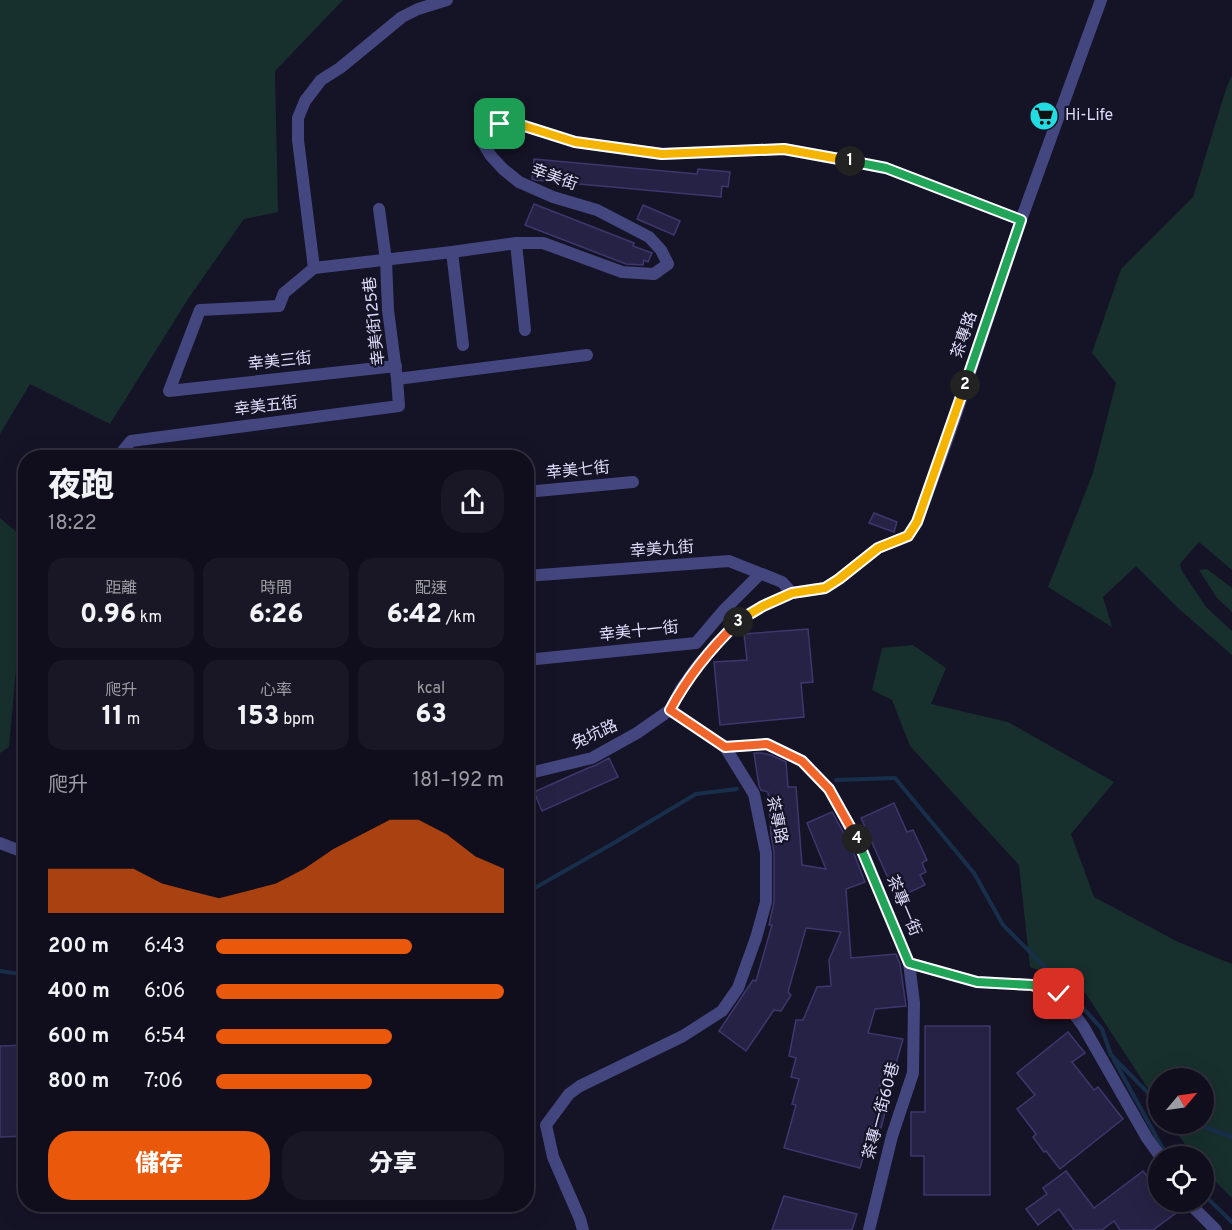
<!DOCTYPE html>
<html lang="zh-TW">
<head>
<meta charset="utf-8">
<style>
  :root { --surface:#100e1c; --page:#191725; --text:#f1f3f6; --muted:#9c9ca3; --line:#302e3b; --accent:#ea580c }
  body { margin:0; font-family:Overpass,"Noto Sans TC",sans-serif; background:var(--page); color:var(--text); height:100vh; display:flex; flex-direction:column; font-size:22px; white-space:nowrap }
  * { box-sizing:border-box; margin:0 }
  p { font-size:20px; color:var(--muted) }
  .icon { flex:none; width:33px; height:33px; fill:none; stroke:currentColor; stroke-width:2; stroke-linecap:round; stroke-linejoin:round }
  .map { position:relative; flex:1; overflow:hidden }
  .side { position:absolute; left:18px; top:450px; width:516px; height:762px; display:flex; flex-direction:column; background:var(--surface); border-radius:24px; box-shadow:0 6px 24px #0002,0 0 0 2px var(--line) }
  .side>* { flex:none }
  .needle { width:39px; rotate:61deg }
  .buttons { position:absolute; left:1148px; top:1068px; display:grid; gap:12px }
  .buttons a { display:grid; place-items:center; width:66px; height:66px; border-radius:50%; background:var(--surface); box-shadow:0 6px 24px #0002,0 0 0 2px var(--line); font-size:30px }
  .pin { position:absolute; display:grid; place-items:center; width:51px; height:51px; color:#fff; margin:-26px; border-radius:12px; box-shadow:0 3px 9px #0006 }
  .km { position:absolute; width:30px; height:30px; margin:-15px; border-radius:50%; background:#222; color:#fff; font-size:16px; line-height:30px; text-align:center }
  .round { display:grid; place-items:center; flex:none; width:63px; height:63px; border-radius:24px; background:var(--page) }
  .head { display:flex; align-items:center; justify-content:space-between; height:102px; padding:0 30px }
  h1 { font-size:33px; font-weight:800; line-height:45px }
  .stats { display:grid; grid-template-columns:repeat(3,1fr); gap:9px; height:102px; padding:6px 30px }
  .stats div { display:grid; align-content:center; border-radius:15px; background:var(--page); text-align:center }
  .stats b { font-size:26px; font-weight:800 }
  .stats small { font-size:16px; font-weight:400 }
  .stats p { font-size:16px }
  .chart { height:168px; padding:12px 30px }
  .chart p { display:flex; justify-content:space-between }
  .chart svg { width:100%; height:108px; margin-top:6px; fill:var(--accent); opacity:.7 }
  .button { display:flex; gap:12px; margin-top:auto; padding:12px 30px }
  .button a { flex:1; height:69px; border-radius:24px; background:var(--accent); color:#fff; font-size:24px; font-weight:800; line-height:69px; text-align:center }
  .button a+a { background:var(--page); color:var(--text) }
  ul { padding:0 30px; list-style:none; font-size:20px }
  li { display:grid; grid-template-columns:96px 72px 1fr; align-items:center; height:45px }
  li i { height:15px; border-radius:8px; background:var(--accent) }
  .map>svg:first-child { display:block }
</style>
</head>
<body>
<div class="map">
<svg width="1232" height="1230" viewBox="0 0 1232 1230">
  <rect width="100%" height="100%" fill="#151326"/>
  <!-- green -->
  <g fill="#17302d">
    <polygon points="0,0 343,0 275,71 278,212 244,219 188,299 110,424 30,384 0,434"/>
    <polygon points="1232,75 1232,570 1199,542 1180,564 1182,571 1206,607 1232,631 1232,655 1179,609 1136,566 1103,597 1112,627 1048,587 1093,473 1116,383 1092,353 1121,269 1193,197 1226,89"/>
    <polygon points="0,518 26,540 25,569 9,747 0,753"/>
    <polygon points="1207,569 1232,588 1232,612 1217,598 1199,570"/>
    <polygon points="913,645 946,668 931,704 1008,722 1114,782 1071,834 1094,897 1178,942 1232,964 1232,1198 1203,1169 1203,1156 1193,1156 1171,1124 1203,1124 1203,1078 1158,1078 1158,1104 1080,985 1030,967 1019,865 910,746 892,700 872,690 882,648"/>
  </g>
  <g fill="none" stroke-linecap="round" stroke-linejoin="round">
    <!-- stream -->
    <g stroke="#182f4b" stroke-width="4">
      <polyline points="836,780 895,778 974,873 1003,925 1057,979 1102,1029 1111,1055 1158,1103"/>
      <polyline points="526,893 612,844 696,794 737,789"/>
      <polyline points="0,971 26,975"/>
      <polyline points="1114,1060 1167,1156"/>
      <polyline points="1196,1124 1232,1137"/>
      <polyline points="1203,1194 1232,1222"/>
    </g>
  </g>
  <!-- building -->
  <g fill="#262245" stroke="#3e376e" stroke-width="1.5">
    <polygon points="534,159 697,174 698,169 730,172 728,187 722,186 721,197 535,180 532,179"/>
    <polygon points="534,204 634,243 633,246 652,253 648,262 644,260 643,265 626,264 525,225"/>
    <polygon points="643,205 680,221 674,235 637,219"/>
    <polygon points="874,513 897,522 894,532 869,523"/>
    <polygon points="808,629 813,682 801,683 804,717 720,725 714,662 747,660 744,634"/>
    <polygon points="754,753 762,753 771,755 786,762 788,787 796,787 802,865 826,869 807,823 832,812 851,846 865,882 846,889 851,958 896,954 900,964 906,1006 875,1009 868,1033 903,1039 890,1085 881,1082 876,1102 887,1105 881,1128 872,1126 860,1168 784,1148 796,1105 792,1104 799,1079 791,1077 796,1058 789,1056 796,1020 803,1020 817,987 831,986 829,960 841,932 806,928 788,992 791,995 781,1011 774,1010 746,1051 719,1031 753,980 756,981 772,925 769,925 774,902 774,852 771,835 768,792 761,790 759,786"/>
    <polygon points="609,758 618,777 542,811 534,792 588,768 596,765"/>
    <polygon points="894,803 907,832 913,830 927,860 922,863 926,872 920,875 925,885 897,898 861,818"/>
    <polygon points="925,1026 990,1026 990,1195 924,1195 924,1156 911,1156 911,1112 925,1112"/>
    <polygon points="1068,1032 1085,1053 1072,1062 1094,1090 1098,1087 1123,1119 1060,1169 1046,1151 1044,1152 1033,1137 1036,1134 1017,1109 1035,1095 1017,1073"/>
    <polygon points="26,1045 26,1136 0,1137 0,1046"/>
    <polygon points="1066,1171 1094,1208 1143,1171 1158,1190 1158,1202 1167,1202 1176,1213 1153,1230 1120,1230 1114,1221 1102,1230 1074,1230 1059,1209 1038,1225 1026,1209 1047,1194 1043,1188"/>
    <polygon points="784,1196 857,1214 852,1230 772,1230"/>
  </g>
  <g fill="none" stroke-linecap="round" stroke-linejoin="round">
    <!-- minor -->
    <g stroke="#44467f" stroke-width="12">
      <polyline points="516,243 525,330"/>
      <polyline points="452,252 463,345"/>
      <polyline points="314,268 452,252 516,243 543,243 622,272 654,274 668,264 661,250 649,237 597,210 553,197 519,182 503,169 491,156 481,140 489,130 500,124 518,124 575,142 662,154 784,149 886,168 1021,220"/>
      <polyline points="314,268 284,293 279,306 200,310 169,391 396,366"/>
      <polyline points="314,268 298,140 298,118 305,101 321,80 340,68 402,17 418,9 447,0"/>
      <polyline points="397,379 587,355"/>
      <polyline points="117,458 131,441 399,406 397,379 388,310 386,260 379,209"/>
      <polyline points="526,492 633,482"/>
      <polyline points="526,576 729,561 782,582 792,593"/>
      <polyline points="526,660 696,643 725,609 760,574"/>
      <polyline points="725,747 767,744 802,761 829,789 860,845 909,963 914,1003 913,1073 892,1136 869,1230"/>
      <polyline points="526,774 592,758 637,733 670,710 681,689 696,668 718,642 743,618 763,606 792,593 825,588 839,579 878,548 908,536 917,522 950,432 1021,220 1101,0"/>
      <polyline points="0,843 26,853"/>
      <polyline points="909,963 977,982 1032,985 1059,994 1083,1026 1147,1138 1160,1156"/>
      <polyline points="1190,1202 1195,1209 1216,1230"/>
      <polyline points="583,1230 580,1219 553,1157 546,1125 569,1094 580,1086 683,1036 722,1011 738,988 756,938 766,902 766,853 754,794 725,747 670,710"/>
    </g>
  </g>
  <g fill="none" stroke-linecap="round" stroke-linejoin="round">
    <!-- split-1 casing -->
    <g stroke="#fff" stroke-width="12">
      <polyline id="split-1" points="500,124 518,124 575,142 662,154 784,149 850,161"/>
    </g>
    <!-- split-2 casing -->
    <g stroke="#fff" stroke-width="12">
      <polyline id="split-2" points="850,161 886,168 1021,220 965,385"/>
    </g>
    <!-- split-3 casing -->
    <g stroke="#fff" stroke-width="12">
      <polyline id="split-3" points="738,622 743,618 763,606 792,593 825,588 839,579 878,548 908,536 917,522 965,385"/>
    </g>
    <!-- split-4 casing -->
    <g stroke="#fff" stroke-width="12">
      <path id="split-4" d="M738,622C711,648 688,676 670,710L725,747L767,744L802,761L829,789L857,839"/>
    </g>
    <!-- split-5 casing -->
    <g stroke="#fff" stroke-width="12">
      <polyline id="split-5" points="857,839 909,963 977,982 1032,985 1059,994"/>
    </g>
    <!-- split-1 -->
    <use href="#split-1" stroke="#f5b400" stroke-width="8"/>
    <!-- split-2 -->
    <use href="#split-2" stroke="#22a559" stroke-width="8"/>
    <!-- split-3 -->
    <use href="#split-3" stroke="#f5b400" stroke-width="8"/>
    <!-- split-4 -->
    <use href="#split-4" stroke="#f0652b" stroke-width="8"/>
    <!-- split-5 -->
    <use href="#split-5" stroke="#22a559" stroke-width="8"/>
  </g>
  <!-- icons -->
  <defs>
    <g id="supermarket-disc" transform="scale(1.5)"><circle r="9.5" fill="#22dce2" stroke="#151326"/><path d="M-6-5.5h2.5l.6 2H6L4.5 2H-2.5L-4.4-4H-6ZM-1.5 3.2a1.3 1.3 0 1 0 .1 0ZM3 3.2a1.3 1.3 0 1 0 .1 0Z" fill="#111"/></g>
  </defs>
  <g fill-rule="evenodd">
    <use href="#supermarket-disc" x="1044" y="116"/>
  </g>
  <g text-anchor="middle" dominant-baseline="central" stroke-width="4.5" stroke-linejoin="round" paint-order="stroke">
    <!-- poi labels -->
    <g font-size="16" fill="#deddfb" stroke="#151326" text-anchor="start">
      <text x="1065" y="116">Hi-Life</text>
    </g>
    <!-- street labels -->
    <g font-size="16" fill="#deddfb" stroke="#151326">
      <text transform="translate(554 178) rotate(20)">幸美街</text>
      <text transform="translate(375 321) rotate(-96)">幸美街125巷</text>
      <text transform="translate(965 335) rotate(-71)">茶專路</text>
      <text transform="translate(280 362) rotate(-6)">幸美三街</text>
      <text transform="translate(266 407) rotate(-7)">幸美五街</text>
      <text transform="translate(578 471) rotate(-5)">幸美七街</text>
      <text transform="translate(662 550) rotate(-4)">幸美九街</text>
      <text transform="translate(639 632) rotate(-6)">幸美十一街</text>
      <text transform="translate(595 735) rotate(-24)">兔坑路</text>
      <text transform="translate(776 820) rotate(78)">茶專路</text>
      <text transform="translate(903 906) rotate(67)">茶專一街</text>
      <text transform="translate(882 1111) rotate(-75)">茶專一街60巷</text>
    </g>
  </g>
</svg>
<div class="buttons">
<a><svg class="needle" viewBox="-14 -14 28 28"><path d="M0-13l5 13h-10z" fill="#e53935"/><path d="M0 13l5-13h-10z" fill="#9c9ca3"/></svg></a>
<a><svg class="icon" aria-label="locate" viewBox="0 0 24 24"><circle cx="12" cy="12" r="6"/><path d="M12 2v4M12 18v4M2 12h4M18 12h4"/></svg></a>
</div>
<div class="pin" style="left:500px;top:124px;background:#1e9e55"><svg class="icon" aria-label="arrive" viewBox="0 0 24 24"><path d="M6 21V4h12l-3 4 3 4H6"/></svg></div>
<div class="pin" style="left:1059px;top:994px;background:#d93025"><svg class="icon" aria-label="check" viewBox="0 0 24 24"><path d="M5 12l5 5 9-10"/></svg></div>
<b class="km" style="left:850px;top:161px">1</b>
<b class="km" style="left:965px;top:385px">2</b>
<b class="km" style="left:738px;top:622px">3</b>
<b class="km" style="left:857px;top:839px">4</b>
<section class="side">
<div class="head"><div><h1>夜跑</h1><p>18:22</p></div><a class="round"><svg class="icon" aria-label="share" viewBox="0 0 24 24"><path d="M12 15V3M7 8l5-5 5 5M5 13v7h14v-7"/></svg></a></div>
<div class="stats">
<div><p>距離</p><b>0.96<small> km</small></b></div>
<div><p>時間</p><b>6:26</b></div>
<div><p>配速</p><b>6:42<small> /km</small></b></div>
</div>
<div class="stats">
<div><p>爬升</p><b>11<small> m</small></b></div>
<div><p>心率</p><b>153<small> bpm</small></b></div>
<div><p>kcal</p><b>63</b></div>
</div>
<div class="chart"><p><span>爬升</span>181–192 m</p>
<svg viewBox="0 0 160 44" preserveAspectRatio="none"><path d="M0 44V26L10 26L20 26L30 26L40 32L50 35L60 38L70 35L80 32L90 26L100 18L110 12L120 6L130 6L140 12L150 21L160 26V44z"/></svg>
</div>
<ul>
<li><b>200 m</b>6:43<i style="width:68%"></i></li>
<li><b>400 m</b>6:06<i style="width:100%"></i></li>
<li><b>600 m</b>6:54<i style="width:61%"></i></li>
<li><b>800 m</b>7:06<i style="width:54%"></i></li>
</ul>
<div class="button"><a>儲存</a><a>分享</a></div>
</section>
</div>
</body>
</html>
